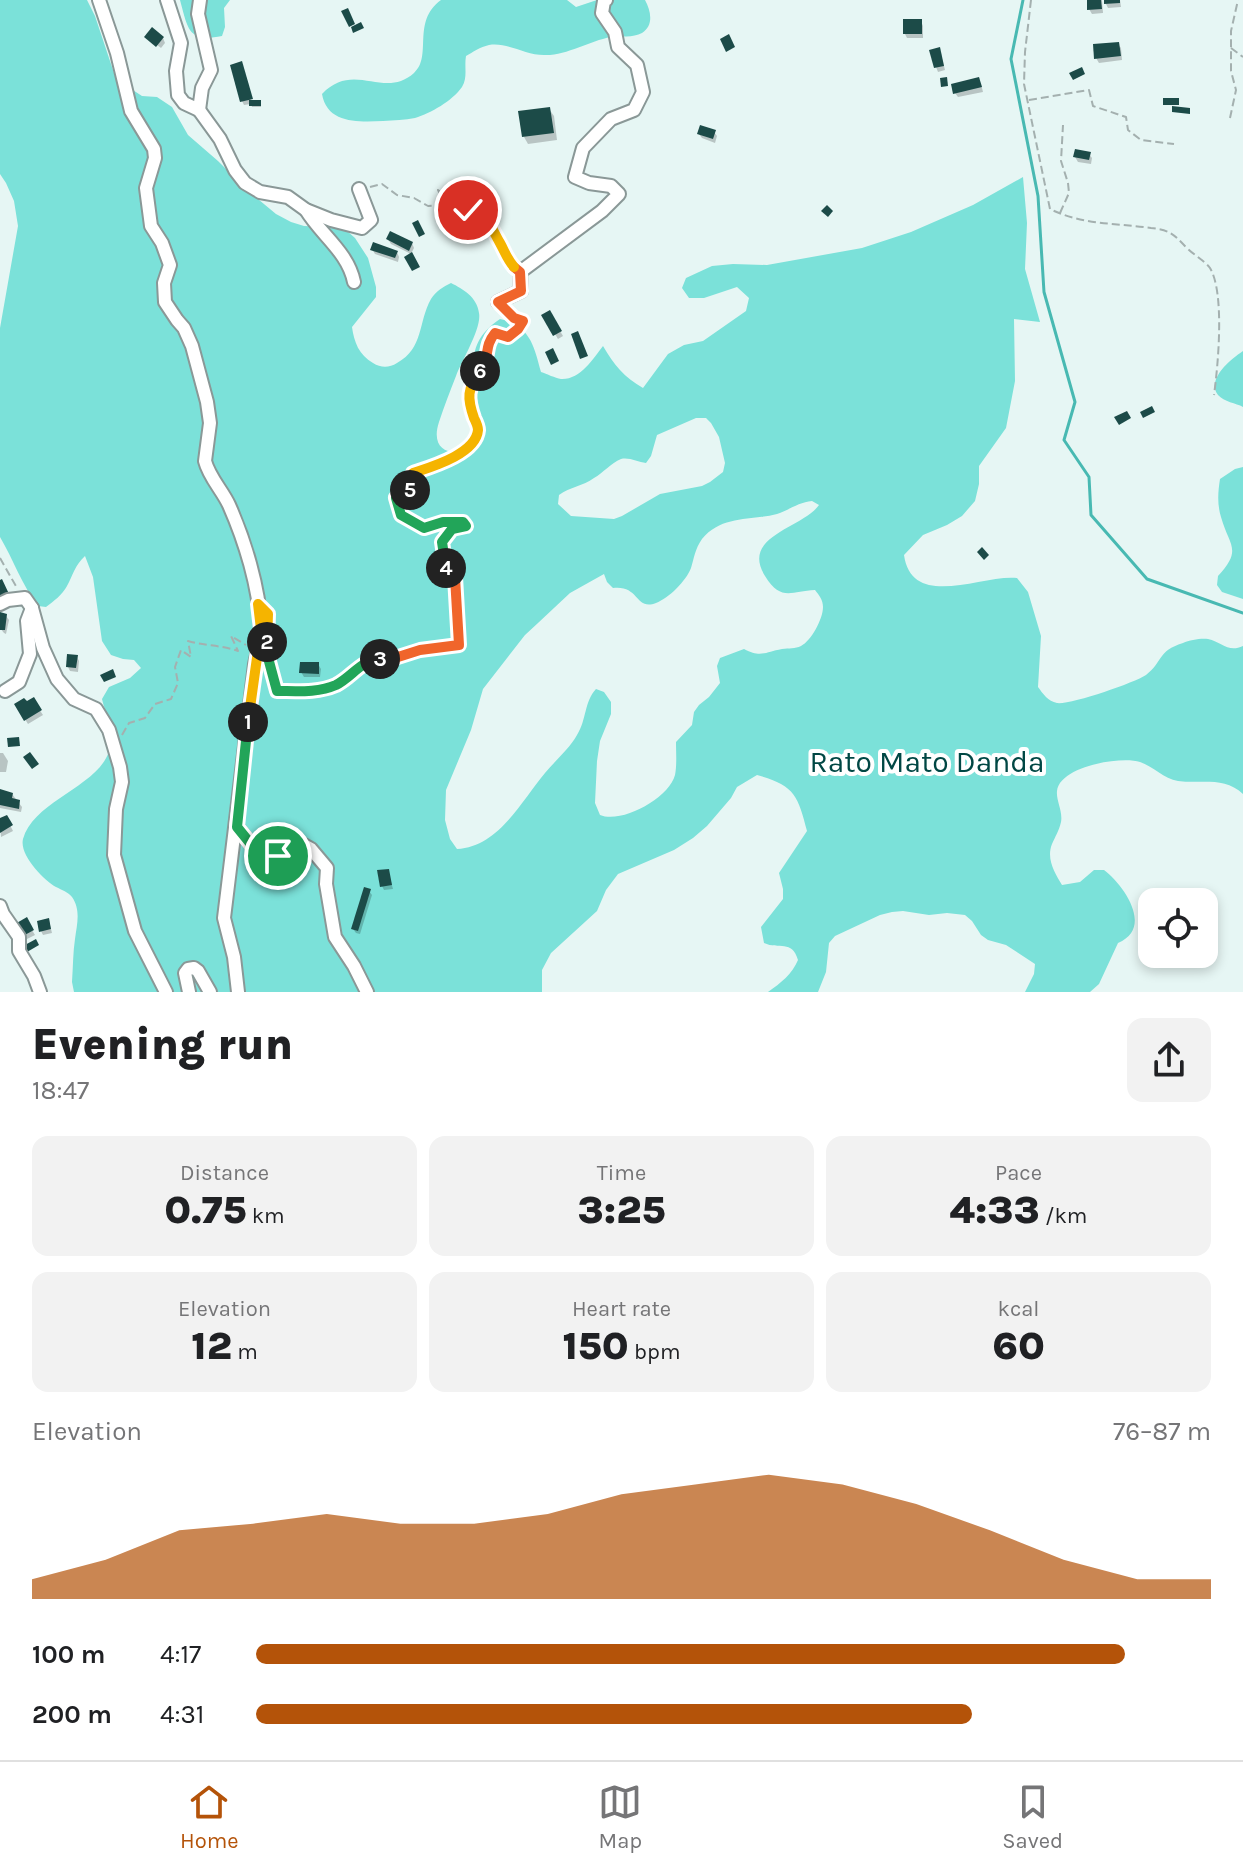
<!DOCTYPE html>
<html lang="en">
<head>
<meta charset="utf-8">
<style>
  :root { --surface:#fff; --page:#f2f2f2; --text:#202124; --muted:#757577; --line:#e0e0e0; --accent:#b45309 }
  body { margin:0; font-family:Karla,sans-serif; background:var(--page); color:var(--text); height:100vh; display:flex; flex-direction:column; font-size:30px; white-space:nowrap }
  * { box-sizing:border-box; margin:0 }
  p { font-size:26px; color:var(--muted) }
  .icon { flex:none; width:44px; height:44px; fill:none; stroke:currentColor; stroke-width:2; stroke-linecap:round; stroke-linejoin:round }
  .map { position:relative; height:992px; overflow:hidden }
  .sheet { display:flex; flex-direction:column; background:var(--surface); flex:1 }
  .sheet>* { flex:none }
  .tools { position:absolute; left:1138px; top:888px; display:grid; gap:16px }
  .tools a { display:grid; place-items:center; width:80px; height:80px; border-radius:16px; background:var(--surface); box-shadow:0 4px 12px #0003; font-size:40px }
  .pin { position:absolute; display:grid; place-items:center; width:68px; height:68px; color:#fff; margin:-34px; border:4px solid #fff; border-radius:50%; box-shadow:0 2px 8px #0007 }
  .km { position:absolute; width:40px; height:40px; margin:-20px; border-radius:50%; background:#222; color:#fff; font-size:22px; line-height:40px; text-align:center }
  .round { display:grid; place-items:center; flex:none; width:84px; height:84px; border-radius:16px; background:var(--page) }
  .headline { display:flex; align-items:center; justify-content:space-between; height:136px; padding:0 32px }
  h1 { font-size:44px; font-weight:800; line-height:60px }
  .metrics { display:grid; grid-template-columns:repeat(3,1fr); gap:12px; height:136px; padding:8px 32px }
  .metrics div { display:grid; align-content:center; border-radius:16px; background:var(--page); text-align:center }
  .metrics b { font-size:40px; font-weight:800 }
  .metrics small { font-size:22px; font-weight:400 }
  .metrics p { font-size:22px }
  .chart { height:224px; padding:16px 32px }
  .chart p { display:flex; justify-content:space-between }
  .chart svg { width:100%; height:144px; margin-top:8px; fill:var(--accent); opacity:.7 }
  ul { padding:0 32px; list-style:none; font-size:26px }
  li { display:grid; grid-template-columns:128px 96px 1fr; align-items:center; height:60px }
  li i { height:20px; border-radius:10px; background:var(--accent) }
  .tabs { display:flex; justify-content:space-around; align-items:center; height:112px; border-top:2px solid var(--line); background:var(--surface); font-size:22px; color:var(--muted) }
  .tabs a { display:grid; justify-items:center; gap:4px }
  .tabs .current { color:var(--accent) }
  .map>svg:first-child { display:block }
</style>
</head>
<body>
<div class="map">
<svg width="1243" height="992" viewBox="0 0 1243 992">
  <rect width="100%" height="100%" fill="#e6f6f4"/>
  <!-- green -->
  <g fill="#7be1d9" fill-rule="evenodd">
    <path d="M0,0H87L95,16L116,79L142,96L157,97L172,107L188,135L218,161L247,190L276,214L291,222L304,226L332,227L347,231L355,238L368,258L376,287V297L352,327C354,342 359,355 373,363C381,368 389,368 397,363C424,348 418,322 431,299C436,291 443,287 451,283C463,289 477,297 479,313C482,328 462,360 456,376C450,391 444,407 439,422C425,465 480,456 483,431C483,424 476,404 475,395C472,361 469,340 500,319C530,325 534,346 541,372C547,374 555,378 561,379C580,380 593,359 603,346C614,365 624,377 643,388L668,354L684,345L703,341L746,311L749,298L737,287L704,298H689L682,288L686,278L712,266L733,264L767,265L862,248L911,232L973,205L1023,177L1027,223L1025,269L1040,322L1014,319L1015,381L1006,428L979,466V484L975,501L962,516L947,525L923,535L904,555C912,611 983,574 1017,578L1028,592L1041,636L1038,687C1043,694 1048,701 1057,703C1070,705 1134,683 1146,675C1163,662 1157,651 1183,643C1190,640 1201,638 1208,639C1222,642 1228,653 1243,646V794C1224,776 1202,784 1178,781C1164,779 1153,766 1140,762C1121,756 1060,766 1057,791C1056,801 1063,811 1061,822C1059,831 1055,837 1052,844C1046,859 1055,873 1062,885L1080,882L1094,870H1104C1124,885 1154,928 1118,943L1099,984L1090,992H1025L1034,974L1035,964L1006,945L988,940L981,935L972,921L965,915L947,913L929,915L903,911L892,912L880,915L835,936L829,943L826,972L818,992H768C781,983 792,974 798,960C792,939 779,950 764,943L761,927L783,899V889L779,873L807,831C798,795 794,785 757,775L737,787L731,798L707,826L693,838L674,850L618,874L606,890L597,911L551,953L542,970V992H74L72,982C73,967 73,952 75,939C77,924 81,910 72,897C68,892 62,890 56,887C44,880 19,855 23,839C35,797 109,785 111,741C112,728 105,712 102,699L109,687L130,678L141,668L134,660L123,659L111,655L102,641L93,577L85,556C75,565 73,575 67,586C62,595 54,601 46,607L38,606C22,585 13,559 0,537V328L18,226L14,201L6,183L0,174ZM696,418H706L711,423L719,437L725,463L723,472L710,482L702,486L660,494L622,516L614,519L571,516L558,504L559,495C570,487 583,486 594,478C603,473 611,463 621,459C629,457 638,462 646,463L651,456L657,435ZM812,501L819,505C803,528 740,536 765,576C781,602 791,591 815,590C819,595 823,600 823,607C823,619 811,641 801,646C795,649 789,648 782,649C765,652 761,658 744,649L720,658L717,666L720,683L709,697L699,705L694,712L692,725L676,742C676,752 677,765 675,775C669,798 622,824 600,815L595,803L597,761L600,741L611,714V702L604,692L596,689C584,702 587,719 577,735C569,749 555,761 545,773C521,802 498,847 457,849L450,839L445,820L446,790L471,730L483,689L525,635L538,623L570,593L604,574L607,582L613,588C640,585 635,611 656,603C669,598 686,581 691,568C694,558 695,549 702,539C722,515 750,521 777,514C789,510 799,502 812,501Z"/>
    <path d="M180,0H230L224,8L225,27L222,36C188,43 188,29 180,0Z"/>
    <path d="M441,0H567L576,7L597,0H645C651,11 654,25 642,33C633,38 620,36 611,37C589,41 566,56 544,55C525,55 508,42 489,45C480,47 473,52 466,56C464,67 468,77 462,87C452,101 431,113 415,118C405,120 394,120 383,121C359,122 327,124 322,94C354,60 384,100 414,73C433,56 411,22 441,0Z"/>
    <path d="M1243,351V407C1236,403 1224,402 1218,395C1206,379 1231,359 1243,351Z"/>
    <path d="M1243,467V599L1222,592L1217,585L1218,576C1243,549 1229,546 1221,517C1217,504 1218,492 1220,479L1235,469Z"/>
  </g>
  <!-- shadow -->
  <g fill="#0003">
    <polygon points="1089,0 1102,0 1103,13 1092,14 1089,9"/>
    <polygon points="1104,0 1120,0 1121,7 1108,8"/>
    <polygon points="921,21 923,26 923,38 907,38 905,34"/>
    <polygon points="147,37 163,38 165,43 161,48"/>
    <polygon points="1118,44 1121,48 1122,60 1099,63 1096,58"/>
    <polygon points="941,54 945,70 938,72 936,67"/>
    <polygon points="981,84 983,92 958,97 955,93"/>
    <polygon points="246,91 252,102 261,103 261,107 252,107 251,104 244,105 242,101"/>
    <polygon points="549,109 554,116 557,140 528,144 524,137"/>
    <polygon points="714,132 717,136 715,143 702,138 699,134"/>
    <polygon points="1089,154 1092,158 1091,164 1078,162 1075,157"/>
    <polygon points="388,239 412,243 414,248 411,254 391,244"/>
    <polygon points="372,249 397,252 399,257 398,262 375,254"/>
    <polygon points="549,312 563,336 558,339 544,316"/>
    <polygon points="6,616 9,620 6,634 4,633 0,628"/>
    <polygon points="77,657 79,661 78,672 70,671 68,667"/>
    <polygon points="318,664 321,669 320,677 304,677 301,672"/>
    <polygon points="33,700 43,715 28,724 16,705 26,704"/>
    <polygon points="0,753 3,753 8,761 6,772 0,772"/>
    <polygon points="0,791 12,794 22,807 21,812 0,808"/>
    <polygon points="6,817 13,831 1,837 0,821"/>
    <polygon points="388,871 393,889 384,890 382,886"/>
    <polygon points="369,891 372,895 360,934 356,933 353,929"/>
    <polygon points="26,920 35,935 25,940 17,925"/>
    <polygon points="50,925 52,933 43,935 41,931"/>
  </g>
  <g fill="none" stroke-linecap="round" stroke-linejoin="round">
    <!-- stream -->
    <polyline stroke="#48b9b2" stroke-width="3" points="1023,0 1011,59 1038,196 1044,292 1075,402 1064,440 1089,477 1091,515 1147,579 1243,613"/>
  </g>
  <!-- building -->
  <g fill="#1c4b48">
    <polygon points="1087,0 1101,0 1102,9 1087,10"/>
    <polygon points="1104,0 1120,0 1120,3 1104,4"/>
    <polygon points="348,8 355,24 349,27 341,11"/>
    <rect x="903" y="19" width="19" height="15"/>
    <polygon points="361,22 364,28 353,33 351,27"/>
    <polygon points="152,27 164,37 156,47 144,37"/>
    <polygon points="729,34 735,47 726,52 720,39"/>
    <polygon points="1119,42 1121,56 1094,59 1093,44"/>
    <polygon points="940,47 944,66 934,68 929,50"/>
    <polygon points="242,61 253,99 240,102 230,65"/>
    <polygon points="1082,67 1085,74 1073,80 1069,73"/>
    <polygon points="947,77 948,86 941,87 940,78"/>
    <polygon points="979,77 982,87 953,94 951,84"/>
    <rect x="1163" y="98" width="16" height="7"/>
    <rect x="249" y="100" width="12" height="6"/>
    <polygon points="1172,106 1190,108 1190,114 1172,112"/>
    <polygon points="550,107 554,133 522,137 518,111"/>
    <polygon points="700,125 716,130 713,139 697,134"/>
    <polygon points="1075,149 1091,152 1089,160 1073,157"/>
    <polygon points="827,205 833,211 828,217 821,211"/>
    <polygon points="418,220 425,234 419,237 412,223"/>
    <polygon points="390,231 413,242 409,251 386,239"/>
    <polygon points="373,242 398,251 395,258 370,250"/>
    <polygon points="412,252 420,267 412,271 404,257"/>
    <polygon points="550,310 562,331 553,336 541,315"/>
    <polygon points="578,331 588,356 580,359 571,334"/>
    <polygon points="553,348 559,361 551,365 545,352"/>
    <polygon points="1152,406 1155,412 1143,418 1140,412"/>
    <polygon points="1127,411 1131,418 1119,425 1114,417"/>
    <polygon points="982,547 989,555 984,560 977,552"/>
    <polygon points="2,579 9,594 0,599 0,580"/>
    <polygon points="0,612 7,614 5,630 0,630"/>
    <polygon points="67,654 78,655 76,668 66,667"/>
    <polygon points="300,662 319,662 319,674 299,673"/>
    <polygon points="113,669 116,677 104,682 100,675"/>
    <polygon points="34,697 42,710 24,721 14,704 24,698 27,701"/>
    <polygon points="19,737 20,746 8,747 7,738"/>
    <polygon points="30,752 39,764 32,769 23,757"/>
    <polygon points="0,789 13,793 12,798 20,800 19,809 0,805"/>
    <polygon points="7,815 13,825 0,833 0,818"/>
    <polygon points="389,869 392,885 380,887 377,870"/>
    <polygon points="364,887 371,889 358,931 351,929"/>
    <polygon points="27,917 34,930 21,937 15,924"/>
    <polygon points="49,918 51,929 39,932 37,921"/>
    <polygon points="36,939 39,945 27,952 23,946"/>
  </g>
  <g fill="none" stroke-linecap="round" stroke-linejoin="round">
    <!-- minor casing -->
    <g stroke="#8a9897" stroke-width="16">
      <g id="minor">
        <path d="M99,0L117,53L131,111L154,149L155,158L146,188L151,226L162,243L170,265L164,283L165,302L177,320L184,328L192,346L207,402L210,423L205,461C209,477 222,490 229,505C245,541 259,587 261,627C261,639 258,652 255,664L224,918L234,957L238,992"/>
        <polyline points="167,0 181,43 176,71 178,95 184,103 199,110 202,88 211,70 198,14 200,0"/>
        <polyline points="199,110 220,139 235,170 245,183 260,192 288,197 306,210 331,220 362,228 371,220 359,189"/>
        <path d="M306,210C321,235 348,252 354,282"/>
        <polyline points="498,302 521,291 520,272 602,211 619,194 611,186 589,183 575,177 583,148 611,119 634,110 643,92 637,65 618,47 615,32 602,13 604,1 606,0"/>
        <polyline points="0,604 8,600 25,598 32,608 43,648 57,679 74,699 96,709 109,730 120,767 122,782 116,809 114,855 135,931 166,992"/>
        <polyline points="5,691 19,682 30,654 27,621 32,608"/>
        <polyline points="237,827 262,858 278,856 292,845 302,844 311,849 327,868 326,884 335,937 354,966 367,992"/>
        <polyline points="0,906 3,914 19,937 19,951 34,976 40,992"/>
        <polyline points="189,992 185,973 188,969 194,968 198,971 210,992"/>
      </g>
    </g>
    <!-- path -->
    <g stroke="#a4b0af" stroke-width="2" stroke-dasharray="8 4" stroke-linecap="butt">
      <path d="M1031,0L1025,52L1024,84L1050,209C1082,225 1116,223 1151,228C1171,230 1174,235 1187,248C1194,255 1205,261 1210,268C1225,293 1218,366 1214,395"/>
      <polyline points="1231,48 1243,57"/>
      <polyline points="1029,100 1089,90 1093,106 1126,117 1128,130 1141,140 1174,144"/>
      <polyline points="1230,118 1236,90 1231,71 1231,31 1238,0"/>
      <path d="M370,187L382,184L397,195L414,198L428,206L446,205L438,190C455,204 465,209 486,213L491,230L510,263"/>
      <polyline points="1060,213 1069,193 1068,183 1061,161 1063,125"/>
      <polyline points="0,558 17,588"/>
      <path d="M269,661L277,691L318,690L337,684L370,659L398,657L420,650L459,645L455,577L446,569L442,542L452,529L466,526L463,522H443L424,528L401,515L396,498L411,489L413,473C431,467 476,454 478,430C479,420 469,411 468,401C467,384 481,376 486,362C491,348 484,347 495,333L508,337L518,329L523,321L514,318L506,310"/>
      <path d="M122,735L129,723L145,718L155,704L171,699L178,683L175,667L181,650L191,657L188,641C205,646 221,645 238,651L231,636L246,645"/>
    </g>
    <!-- minor -->
    <use href="#minor" stroke="#fff" stroke-width="12"/>
  </g>
  <g fill="none" stroke-linecap="round" stroke-linejoin="round">
    <!-- split-1 casing -->
    <g stroke="#fff" stroke-width="16">
      <polyline id="split-1" points="248,722 237,827 262,858 278,856"/>
    </g>
    <!-- split-2 casing -->
    <g stroke="#fff" stroke-width="16">
      <polyline id="split-2" points="248,722 261,629 258,604 268,614 267,642"/>
    </g>
    <!-- split-3 casing -->
    <g stroke="#fff" stroke-width="16">
      <path id="split-3" d="M267,642V654L277,691C296,691 318,693 336,685C352,677 361,660 380,659"/>
    </g>
    <!-- split-4 casing -->
    <g stroke="#fff" stroke-width="16">
      <polyline id="split-4" points="380,659 398,657 420,650 459,645 455,577 446,568"/>
    </g>
    <!-- split-5 casing -->
    <g stroke="#fff" stroke-width="16">
      <polyline id="split-5" points="410,490 396,498 401,515 424,528 443,522 463,522 466,526 452,529 442,542 446,568"/>
    </g>
    <!-- split-6 casing -->
    <g stroke="#fff" stroke-width="16">
      <path id="split-6" d="M410,490L413,473C431,467 476,454 478,430C478,426 476,422 474,418C467,398 467,389 480,371"/>
    </g>
    <!-- split-7 casing -->
    <g stroke="#fff" stroke-width="16">
      <path id="split-7" d="M480,371C491,356 483,348 495,333L508,337L518,329L523,321L514,318L498,302L521,291L520,272L514,267"/>
    </g>
    <!-- split-8 casing -->
    <g stroke="#fff" stroke-width="16">
      <path id="split-8" d="M468,210L486,213C490,226 494,232 500,243C505,252 507,259 514,267"/>
    </g>
    <!-- split-1 -->
    <use href="#split-1" stroke="#22a559" stroke-width="10"/>
    <!-- split-2 -->
    <use href="#split-2" stroke="#f5b400" stroke-width="10"/>
    <!-- split-3 -->
    <use href="#split-3" stroke="#22a559" stroke-width="10"/>
    <!-- split-4 -->
    <use href="#split-4" stroke="#f0652b" stroke-width="10"/>
    <!-- split-5 -->
    <use href="#split-5" stroke="#22a559" stroke-width="10"/>
    <!-- split-6 -->
    <use href="#split-6" stroke="#f5b400" stroke-width="10"/>
    <!-- split-7 -->
    <use href="#split-7" stroke="#f0652b" stroke-width="10"/>
    <!-- split-8 -->
    <use href="#split-8" stroke="#f5b400" stroke-width="10"/>
  </g>
  <g text-anchor="middle" dominant-baseline="central" stroke-width="8" stroke-linejoin="round" paint-order="stroke">
    <!-- park labels -->
    <g font-size="30" fill="#004744" stroke="#fff">
      <text x="927" y="762">Rato Mato Danda</text>
    </g>
  </g>
</svg>
<div class="tools">
<a><svg class="icon" aria-label="locate" viewBox="0 0 24 24"><circle cx="12" cy="12" r="6"/><path d="M12 2v4M12 18v4M2 12h4M18 12h4"/></svg></a>
</div>
<div class="pin" style="left:278px;top:856px;background:#1e9e55"><svg class="icon" aria-label="arrive" viewBox="0 0 24 24"><path d="M6 21V4h12l-3 4 3 4H6"/></svg></div>
<div class="pin" style="left:468px;top:210px;background:#d93025"><svg class="icon" aria-label="check" viewBox="0 0 24 24"><path d="M5 12l5 5 9-10"/></svg></div>
<b class="km" style="left:248px;top:722px">1</b>
<b class="km" style="left:267px;top:642px">2</b>
<b class="km" style="left:380px;top:659px">3</b>
<b class="km" style="left:446px;top:568px">4</b>
<b class="km" style="left:410px;top:490px">5</b>
<b class="km" style="left:480px;top:371px">6</b>
</div>
<section class="sheet">
<div class="headline"><div><h1>Evening run</h1><p>18:47</p></div><a class="round"><svg class="icon" aria-label="share" viewBox="0 0 24 24"><path d="M12 15V3M7 8l5-5 5 5M5 13v7h14v-7"/></svg></a></div>
<div class="metrics">
<div><p>Distance</p><b>0.75<small> km</small></b></div>
<div><p>Time</p><b>3:25</b></div>
<div><p>Pace</p><b>4:33<small> /km</small></b></div>
</div>
<div class="metrics">
<div><p>Elevation</p><b>12<small> m</small></b></div>
<div><p>Heart rate</p><b>150<small> bpm</small></b></div>
<div><p>kcal</p><b>60</b></div>
</div>
<div class="chart"><p><span>Elevation</span>76–87 m</p>
<svg viewBox="0 0 160 44" preserveAspectRatio="none"><path d="M0 44V38L10 32L20 23L30 21L40 18L50 21L60 21L70 18L80 12L90 9L100 6L110 9L120 15L130 23L140 32L150 38L160 38V44z"/></svg>
</div>
<ul>
<li><b>100 m</b>4:17<i style="width:91%"></i></li>
<li><b>200 m</b>4:31<i style="width:75%"></i></li>
</ul>
</section>
<nav class="tabs">
<a class="current"><svg class="icon" aria-label="home" viewBox="0 0 24 24"><path d="M3 11l9-7 9 7M6 9v11h12V9"/></svg>Home</a>
<a><svg class="icon" aria-label="map" viewBox="0 0 24 24"><path d="M3 6l6-2 6 2 6-2v14l-6 2-6-2-6 2zM9 4v14M15 6v14"/></svg>Map</a>
<a><svg class="icon" aria-label="saved" viewBox="0 0 24 24"><path d="M7 4h10v16l-5-4-5 4z"/></svg>Saved</a>
</nav>
</body>
</html>
